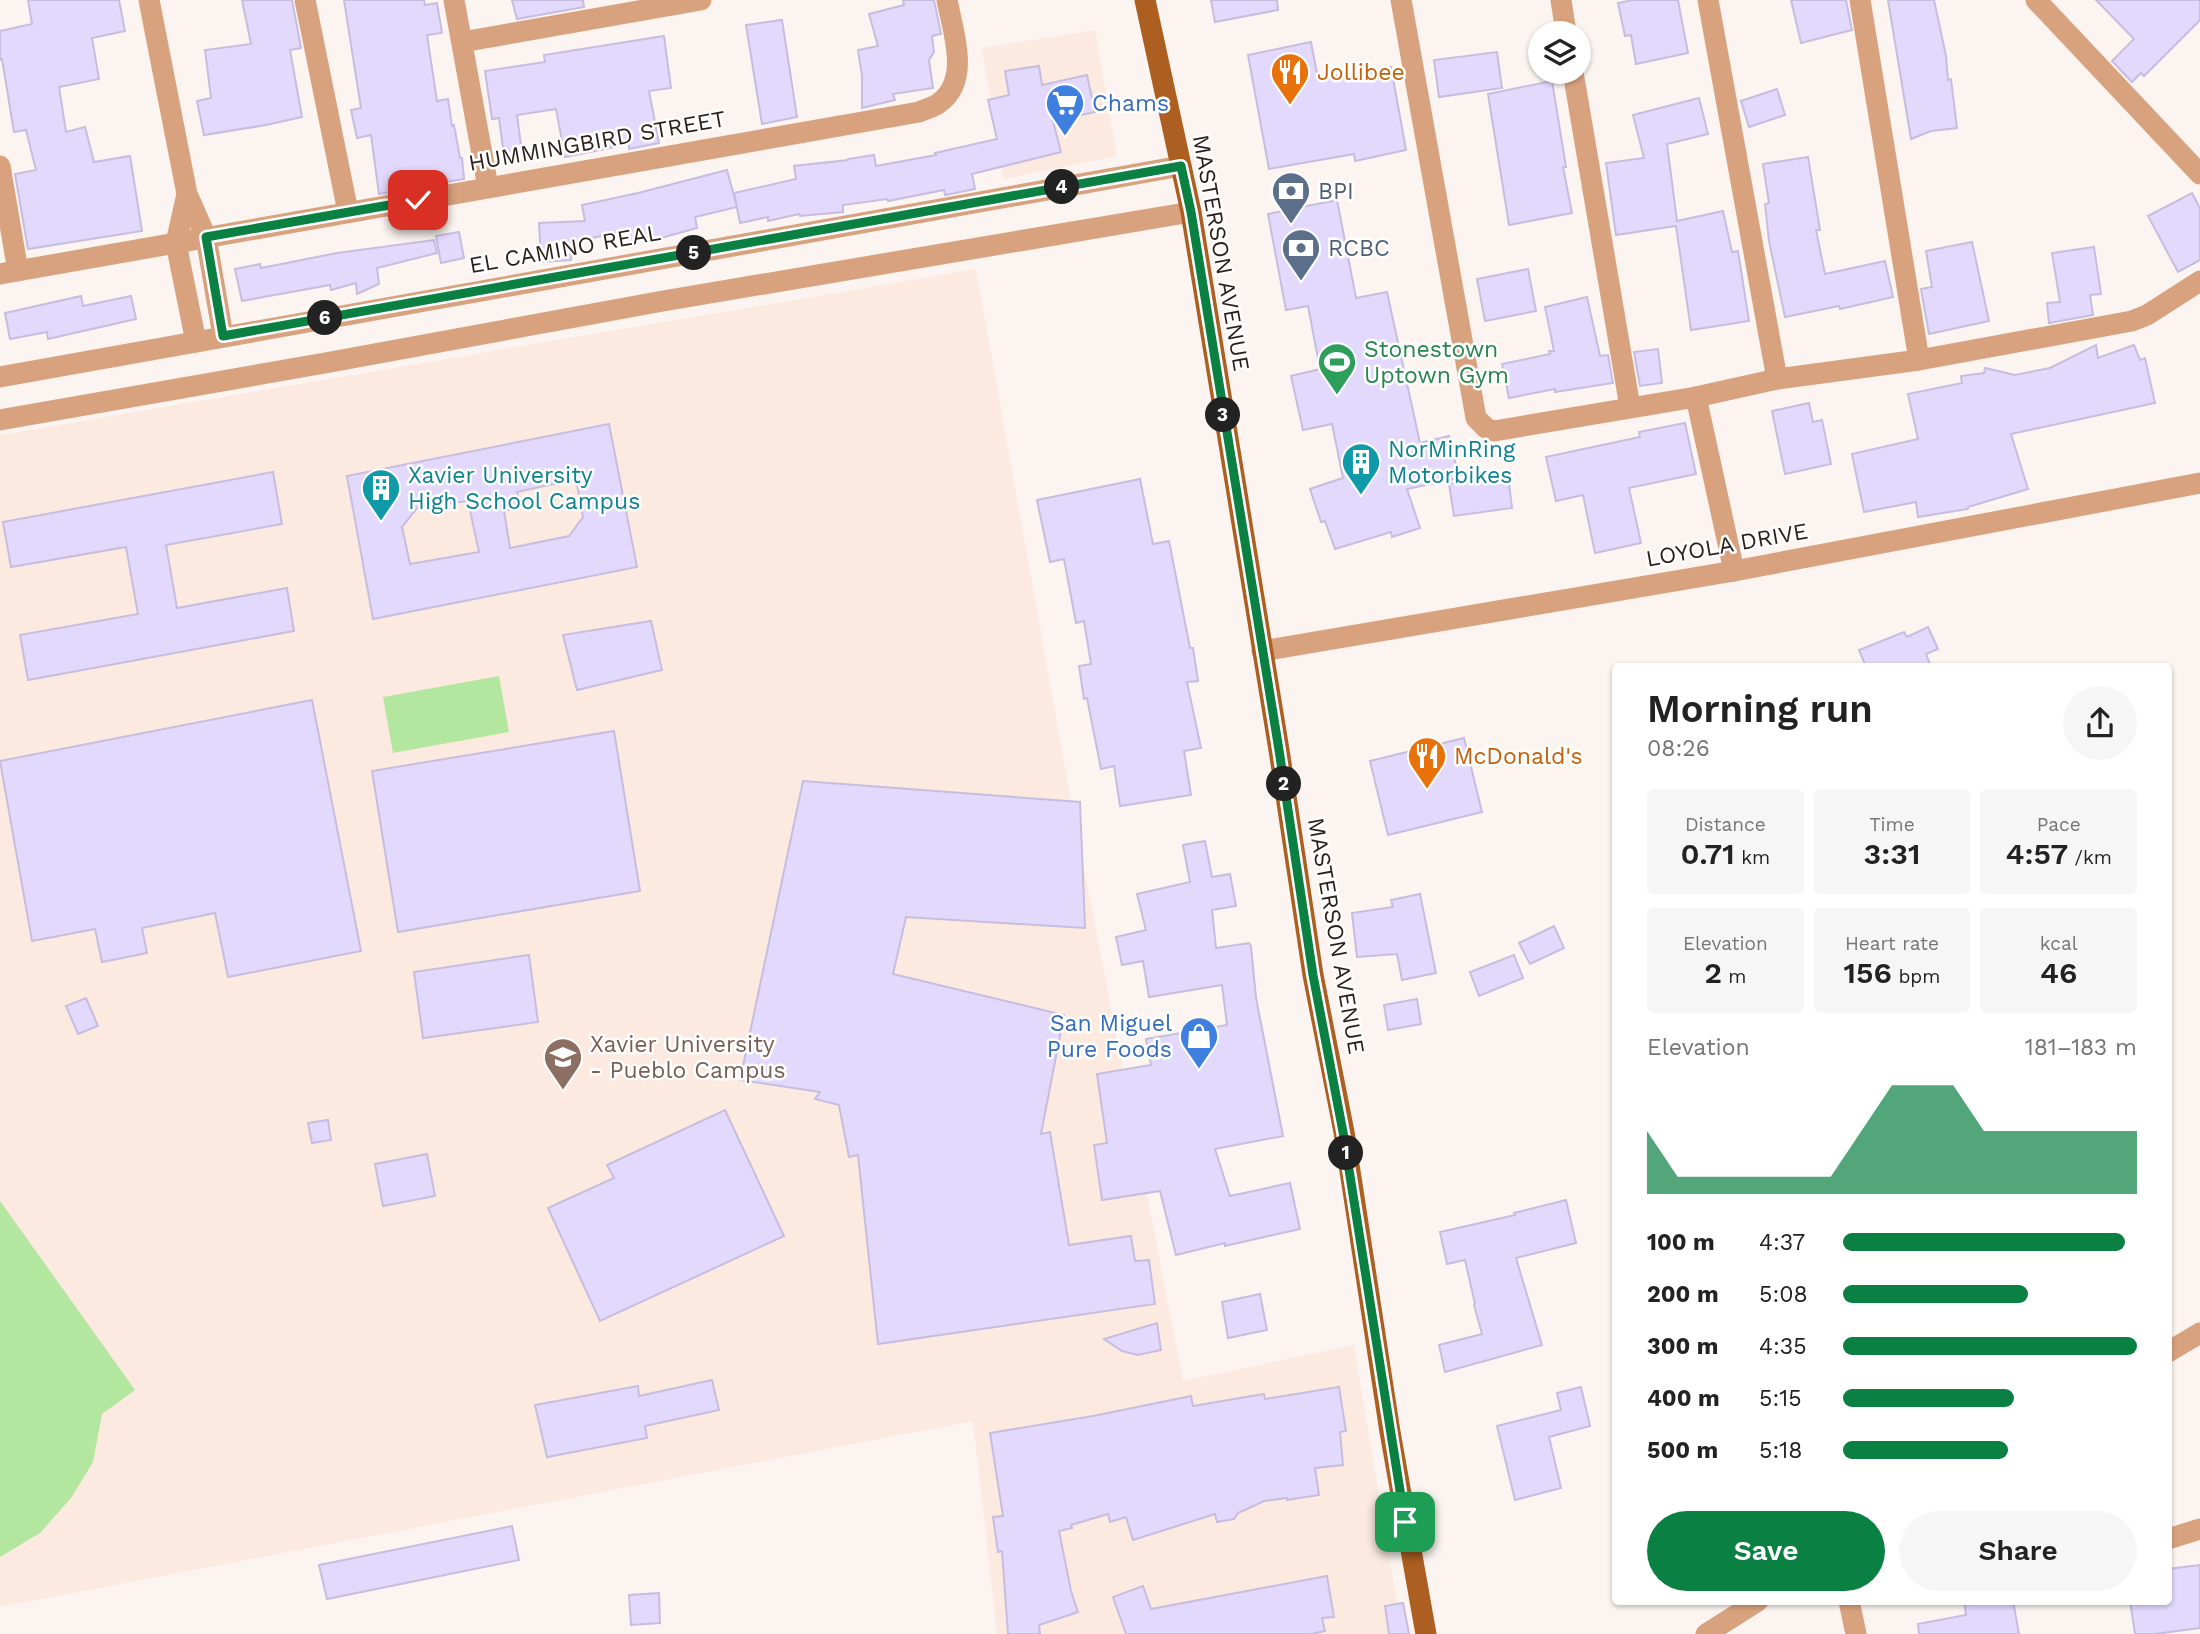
<!DOCTYPE html>
<html lang="en">
<head>
<meta charset="utf-8">
<style>
  :root { --surface:#fff; --page:#f6f6f6; --text:#222; --muted:#767676; --accent:#0b8043 }
  body { margin:0; font-family:"Work Sans",sans-serif; background:var(--page); color:var(--text); height:100vh; display:flex; flex-direction:column; font-size:26px; white-space:nowrap }
  * { box-sizing:border-box; margin:0 }
  p { font-size:23px; color:var(--muted) }
  .icon { flex:none; width:38px; height:38px; fill:none; stroke:currentColor; stroke-width:2; stroke-linecap:round; stroke-linejoin:round }
  .map { position:relative; flex:1; overflow:hidden }
  .details { position:absolute; left:1612px; top:663px; width:560px; height:942px; display:flex; flex-direction:column; background:var(--surface); border-radius:7px; box-shadow:0 2px 5px #0004 }
  .details>* { flex:none }
  .fabs { position:absolute; left:1528px; top:21px; display:grid; gap:14px }
  .fabs a { display:grid; place-items:center; width:63px; height:63px; border-radius:50%; background:var(--surface); box-shadow:0 2px 5px #0004; font-size:35px }
  .pin { position:absolute; display:grid; place-items:center; width:60px; height:60px; color:#fff; margin:-30px; border-radius:14px; box-shadow:0 4px 10px #0006 }
  .km { position:absolute; width:35px; height:35px; margin:-18px; border-radius:50%; background:#222; color:#fff; font-size:19px; line-height:35px; text-align:center }
  .round { display:grid; place-items:center; flex:none; width:74px; height:74px; border-radius:37px; background:var(--page) }
  .head { display:flex; align-items:center; justify-content:space-between; height:119px; padding:0 35px }
  h1 { font-size:38px; font-weight:600; line-height:52px }
  .figures { display:grid; grid-template-columns:repeat(3,1fr); gap:10px; height:119px; padding:7px 35px }
  .figures div { display:grid; align-content:center; border-radius:7px; background:var(--page); text-align:center }
  .figures b { font-size:30px; font-weight:600 }
  .figures small { font-size:19px; font-weight:400 }
  .figures p { font-size:19px }
  .chart { height:196px; padding:14px 35px }
  .chart p { display:flex; justify-content:space-between }
  .chart svg { width:100%; height:126px; margin-top:7px; fill:var(--accent); opacity:.7 }
  .cta { display:flex; gap:14px; margin-top:auto; padding:14px 35px }
  .cta a { flex:1; height:80px; border-radius:42px; background:var(--accent); color:#fff; font-size:28px; font-weight:600; line-height:80px; text-align:center }
  .cta a+a { background:var(--page); color:var(--text) }
  ul { padding:0 35px; list-style:none; font-size:23px }
  li { display:grid; grid-template-columns:112px 84px 1fr; align-items:center; height:52px }
  li i { height:18px; border-radius:9px; background:var(--accent) }
  .map>svg:first-child { display:block }
</style>
</head>
<body>
<div class="map">
<svg width="2200" height="1634" viewBox="0 0 2200 1634">
  <rect width="100%" height="100%" fill="#fbf4f0"/>
  <!-- built -->
  <g fill="#fceae1">
    <polygon points="1095,30 1117,156 1004,179 982,48"/>
    <polygon points="976,269 1071,801 1183,1381 1354,1345 1402,1634 997,1634 973,1421 0,1607 0,435"/>
  </g>
  <!-- green -->
  <g fill="#b3e69f">
    <polygon points="499,676 509,732 393,753 383,697"/>
    <polygon points="0,1201 135,1390 102,1414 93,1462 71,1498 40,1533 0,1557"/>
  </g>
  <!-- building -->
  <g fill="#e2d9fc" stroke="#c6bddf" stroke-width="2" fill-rule="evenodd">
    <polygon points="28,0 119,0 125,31 92,38 99,79 59,87 66,132 85,127 94,162 130,156 142,231 28,249 15,174 36,170 26,130 14,132 2,59 0,60 0,31 32,24"/>
    <polygon points="242,0 292,0 301,48 290,50 302,117 266,125 204,135 197,101 211,98 205,50 251,44"/>
    <polygon points="344,0 424,0 425,5 437,3 442,33 427,35 437,101 448,99 452,126 454,125 460,158 462,158 464,179 379,194 371,135 357,138 351,110 361,108"/>
    <polygon points="512,0 583,0 584,7 517,19"/>
    <polygon points="903,0 934,0 941,34 932,36 934,52 929,60 933,88 893,94 895,100 862,108 862,76 858,50 878,46 869,14 904,5"/>
    <polygon points="1211,0 1277,0 1278,10 1215,22"/>
    <polygon points="1633,0 1678,0 1688,53 1636,64 1631,35 1625,36 1618,3"/>
    <polygon points="1791,0 1846,0 1852,30 1801,43"/>
    <polygon points="1888,0 1934,0 1946,56 1948,80 1951,79 1957,128 1931,131 1911,139"/>
    <polygon points="2096,0 2200,0 2200,20 2144,76 2141,73 2132,82 2112,61 2134,39"/>
    <polygon points="782,20 797,117 762,124 746,25"/>
    <polygon points="664,36 671,88 649,91 659,143 629,149 629,144 565,157 556,109 517,115 523,160 505,163 499,118 492,119 485,71 545,62 544,55"/>
    <polygon points="1311,42 1318,79 1391,67 1406,150 1355,161 1354,154 1269,169 1248,55"/>
    <polygon points="1497,52 1502,88 1439,97 1434,60"/>
    <polygon points="1039,66 1042,85 1087,75 1095,112 1053,121 1061,152 972,174 975,189 945,195 944,190 888,201 887,199 843,205 843,212 800,216 799,214 768,221 768,217 740,223 734,193 796,179 794,166 848,160 848,159 874,155 876,166 936,155 935,153 997,139 988,100 1009,95 1005,71"/>
    <polygon points="1552,81 1566,167 1563,167 1572,213 1509,225 1488,94"/>
    <polygon points="1777,89 1785,115 1749,127 1741,101"/>
    <polygon points="1699,98 1708,134 1667,144 1677,221 1723,211 1732,252 1738,251 1749,321 1691,330 1676,226 1616,235 1606,163 1644,158 1633,115"/>
    <polygon points="1808,157 1820,230 1816,230 1825,274 1885,261 1893,297 1840,309 1839,306 1785,317 1769,241 1765,204 1769,203 1763,164"/>
    <polygon points="727,170 737,207 695,217 697,228 650,241 649,238 621,243 619,232 570,243 571,260 541,262 539,223 585,221 582,205 638,193"/>
    <polygon points="2192,193 2200,208 2200,260 2178,272 2148,216"/>
    <polygon points="1337,200 1356,298 1387,292 1420,443 1449,436 1459,478 1407,489 1420,528 1392,537 1391,532 1335,549 1325,521 1321,522 1310,489 1343,478 1332,424 1303,430 1291,376 1320,369 1308,306 1286,310 1268,214"/>
    <polygon points="459,232 464,258 441,263 436,236"/>
    <polygon points="434,240 437,253 377,268 379,284 357,294 356,283 331,290 330,285 242,301 235,269 260,264 261,268 337,253"/>
    <polygon points="1972,242 1989,321 1929,334 1921,289 1932,287 1926,251"/>
    <polygon points="2094,247 2101,294 2090,295 2093,315 2049,323 2047,303 2060,302 2052,253"/>
    <polygon points="1528,269 1536,311 1485,321 1477,279"/>
    <polygon points="81,296 83,306 131,296 136,319 48,339 47,332 10,339 5,313"/>
    <polygon points="1587,297 1600,356 1608,355 1613,383 1555,392 1555,389 1509,398 1502,364 1550,354 1549,351 1554,351 1545,307"/>
    <polygon points="2096,345 2098,358 2134,345 2140,360 2145,358 2155,403 2011,434 2028,489 1968,507 1968,509 1918,517 1916,502 1864,512 1852,454 1918,439 1908,394 1962,383 1961,376 1984,373 1985,368 2015,375 2050,368"/>
    <polygon points="1658,349 1662,383 1640,386 1634,352"/>
    <polygon points="1809,403 1813,422 1822,420 1831,464 1785,474 1772,411"/>
    <polygon points="1685,423 1696,474 1629,488 1641,543 1595,553 1583,495 1556,501 1546,457 1640,437 1639,432"/>
    <path d="M609,424L637,567L373,619L347,476ZM576,479L583,517L569,536L510,548L504,511L521,507L517,492ZM468,501L479,552L410,564L402,527L418,507Z"/>
    <polygon points="273,472 282,524 166,545 177,608 287,588 294,631 28,680 20,635 138,614 126,547 11,567 3,522"/>
    <polygon points="1508,475 1512,508 1454,516 1449,484"/>
    <polygon points="1140,479 1153,544 1169,541 1190,648 1193,648 1198,681 1187,682 1201,748 1184,751 1191,795 1120,806 1114,766 1101,769 1087,698 1084,699 1079,666 1091,664 1084,621 1076,623 1064,559 1050,562 1037,500"/>
    <polygon points="651,621 662,670 577,690 563,635"/>
    <polygon points="1928,627 1938,649 1926,654 1931,667 1866,667 1859,650 1904,632 1907,637"/>
    <polygon points="312,700 361,951 228,977 215,913 142,928 147,953 102,962 95,929 32,941 0,761"/>
    <polygon points="614,731 640,891 398,932 372,771"/>
    <polygon points="1464,738 1482,812 1388,835 1370,761"/>
    <polygon points="803,781 1080,802 1085,928 906,917 893,974 1064,1015 1041,1134 1050,1132 1069,1245 1131,1236 1135,1261 1149,1260 1155,1304 878,1344 858,1155 849,1157 839,1105 815,1099 820,1092 740,1080"/>
    <polygon points="1205,841 1212,877 1230,874 1236,906 1212,910 1216,948 1249,943 1251,946 1256,998 1283,1136 1215,1149 1230,1196 1290,1183 1300,1229 1225,1246 1225,1243 1176,1255 1160,1191 1102,1200 1094,1145 1107,1143 1097,1074 1151,1065 1146,1039 1227,1025 1222,985 1149,997 1143,961 1122,965 1116,937 1146,930 1137,894 1190,882 1183,845"/>
    <polygon points="1420,894 1436,973 1402,980 1397,954 1357,957 1352,913 1393,907 1391,900"/>
    <polygon points="1554,926 1564,948 1530,964 1519,943"/>
    <polygon points="529,955 538,1022 423,1038 414,972"/>
    <polygon points="1514,955 1523,978 1479,996 1470,972"/>
    <polygon points="86,998 98,1026 78,1034 66,1006"/>
    <polygon points="1417,999 1421,1024 1388,1030 1384,1005"/>
    <polygon points="725,1110 784,1236 600,1321 548,1208 614,1178 607,1165"/>
    <polygon points="328,1120 331,1140 312,1143 308,1123"/>
    <polygon points="427,1154 435,1196 383,1206 375,1164"/>
    <polygon points="1566,1200 1576,1243 1516,1258 1542,1345 1445,1372 1439,1345 1482,1334 1474,1305 1475,1304 1465,1260 1447,1264 1440,1232 1515,1215 1514,1213"/>
    <polygon points="1260,1294 1267,1330 1228,1338 1222,1302"/>
    <polygon points="1157,1323 1161,1350 1138,1355 1122,1351 1104,1339"/>
    <polygon points="712,1380 719,1410 645,1426 647,1438 547,1457 535,1405 638,1386 639,1396"/>
    <polygon points="1339,1387 1346,1431 1340,1432 1343,1465 1315,1468 1319,1495 1287,1500 1287,1498 1264,1501 1238,1513 1234,1519 1217,1522 1215,1514 1133,1540 1126,1517 1110,1522 1108,1514 1071,1525 1072,1528 1059,1531 1071,1591 1078,1612 1039,1625 1040,1634 1008,1634 1002,1551 998,1552 993,1517 1003,1516 990,1433 1093,1416 1191,1396 1193,1406 1264,1394 1265,1399"/>
    <polygon points="1581,1387 1590,1426 1549,1437 1561,1488 1515,1500 1497,1426 1561,1410 1557,1393"/>
    <polygon points="512,1526 519,1560 327,1599 319,1565"/>
    <polygon points="2200,1565 2200,1628 2155,1634 2135,1634 2130,1601 2168,1601 2168,1569"/>
    <polygon points="1327,1576 1334,1617 1322,1618 1325,1631 1311,1634 1126,1634 1113,1597 1143,1586 1151,1609"/>
    <polygon points="659,1593 660,1623 631,1625 629,1595"/>
    <polygon points="1964,1601 2013,1601 2019,1634 1919,1634 1918,1624 1966,1615"/>
    <polygon points="1403,1603 1409,1634 1389,1634 1385,1606"/>
  </g>
  <g fill="none" stroke-linecap="round" stroke-linejoin="round">
    <!-- minor -->
    <g stroke="#d9a27e" stroke-width="21">
      <polyline points="149,0 187,194 206,237 223,336"/>
      <polyline points="305,0 348,212"/>
      <polyline points="454,0 488,187"/>
      <polyline points="1401,0 1476,418 1486,428 1494,431 1696,397 1777,379 1919,360 2132,321 2147,315 2200,281"/>
      <polyline points="1561,0 1566,33"/>
      <polyline points="1708,0 1777,379"/>
      <polyline points="1860,0 1919,360"/>
      <polyline points="2036,0 2200,174"/>
      <polyline points="462,42 701,0"/>
      <polyline points="1573,72 1630,407"/>
      <polyline points="0,166 18,271"/>
      <polyline points="187,194 176,243 196,342"/>
      <path d="M0,274L919,112C926,109 934,107 939,103C971,80 953,32 947,0"/>
      <polyline points="0,377 1181,166"/>
      <polyline points="1696,397 1734,571"/>
      <polyline points="0,420 325,363 663,301 1191,212"/>
      <polyline points="1262,651 1734,571 2200,483"/>
      <polyline points="2168,1352 2200,1333"/>
      <polyline points="2168,1539 2200,1529"/>
      <polyline points="1849,1601 1856,1634"/>
      <polyline points="1706,1634 1758,1601"/>
    </g>
    <!-- major -->
    <polyline stroke="#ac5f21" stroke-width="21" points="1145,0 1191,212 1279,750 1313,975 1344,1132 1390,1432 1426,1634"/>
  </g>
  <g fill="none" stroke-linecap="round" stroke-linejoin="round">
    <!-- route casing -->
    <g stroke="#fff" stroke-width="14">
      <polyline id="route" points="418,200 206,237 223,336 1181,166 1191,212 1279,750 1313,975 1343,1132 1405,1522"/>
    </g>
    <!-- route -->
    <use href="#route" stroke="#0b8043" stroke-width="9"/>
  </g>
  <!-- icons -->
  <defs>
    <g id="restaurant-pin" transform="scale(2.0125)"><path d="M0 17L-7.5 6A9.5 9.5 0 1 1 7.5 6Z" fill="#e8710a" stroke="#fff"/><path d="M-5-6h1v4h1v-4h1v4h1v-4h1v5L-1.5 .5V6h-2V.5L-5-1ZM5-6V6H3V1.5H1.5Q1.5-4 5-6Z" fill="#fff"/></g>
    <g id="supermarket-pin" transform="scale(2.0125)"><path d="M0 17L-7.5 6A9.5 9.5 0 1 1 7.5 6Z" fill="#3f7fe0" stroke="#fff"/><path d="M-6-5.5h2.5l.6 2H6L4.5 2H-2.5L-4.4-4H-6ZM-1.5 3.2a1.3 1.3 0 1 0 .1 0ZM3 3.2a1.3 1.3 0 1 0 .1 0Z" fill="#fff"/></g>
    <g id="bank-pin" transform="scale(2.0125)"><path d="M0 17L-7.5 6A9.5 9.5 0 1 1 7.5 6Z" fill="#5c6f8a" stroke="#fff"/><path d="M-6-4H6V4H-6ZM0-2.3a2.3 2.3 0 1 0 0 4.6a2.3 2.3 0 1 0 0-4.6Z" fill="#fff"/></g>
    <g id="stadium-pin" transform="scale(2.0125)"><path d="M0 17L-7.5 6A9.5 9.5 0 1 1 7.5 6Z" fill="#2e9e5b" stroke="#fff"/><path d="M0-5a6.5 5 0 1 0 0 10a6.5 5 0 1 0 0-10ZM-3.5-1.8h7v3.6h-7Z" fill="#fff"/></g>
    <g id="building-pin" transform="scale(2.0125)"><path d="M0 17L-7.5 6A9.5 9.5 0 1 1 7.5 6Z" fill="#0f9aa8" stroke="#fff"/><path d="M-4-6H4V6H1V3H-1V6H-4ZM-2.5-4.3h1.7v1.8h-1.7ZM.8-4.3h1.7v1.8H.8ZM-2.5-1h1.7V.8h-1.7ZM.8-1h1.7V.8H.8Z" fill="#fff"/></g>
    <g id="shop-pin" transform="scale(2.0125)"><path d="M0 17L-7.5 6A9.5 9.5 0 1 1 7.5 6Z" fill="#3f7fe0" stroke="#fff"/><path d="M-5-2.5h2.3a2.7 3.5 0 0 1 5.4 0H5L5.5 6h-11ZM-1.5-2.5h3a1.5 2.3 0 0 0-3 0Z" fill="#fff"/></g>
    <g id="school-pin" transform="scale(2.0125)"><path d="M0 17L-7.5 6A9.5 9.5 0 1 1 7.5 6Z" fill="#8d6e63" stroke="#fff"/><path d="M0-5L7-2L0 1L-7-2ZM-4 1L0 2.5L4 1V4Q0 6-4 4Z" fill="#fff"/></g>
  </defs>
  <g fill-rule="evenodd">
    <use href="#restaurant-pin" x="1290" y="72"/>
    <use href="#supermarket-pin" x="1065" y="103"/>
    <use href="#bank-pin" x="1291" y="191"/>
    <use href="#bank-pin" x="1301" y="248"/>
    <use href="#stadium-pin" x="1337" y="362"/>
    <use href="#building-pin" x="1361" y="462"/>
    <use href="#building-pin" x="381" y="488"/>
    <use href="#restaurant-pin" x="1427" y="756"/>
    <use href="#shop-pin" x="1199" y="1036"/>
    <use href="#school-pin" x="563" y="1057"/>
  </g>
  <g text-anchor="middle" dominant-baseline="central" stroke-width="5" stroke-linejoin="round" paint-order="stroke">
    <!-- food labels -->
    <g font-size="23" fill="#c56008" stroke="#fff" text-anchor="start">
      <text x="1317" y="72">Jollibee</text>
      <text x="1454" y="756">McDonald's</text>
    </g>
    <!-- shop labels -->
    <g font-size="23" fill="#366cbe" stroke="#fff" text-anchor="start">
      <text x="1092" y="103">Chams</text>
      <text x="1172" y="1023" text-anchor="end">San Miguel<tspan x="1172" dy="26">Pure Foods</tspan></text>
    </g>
    <!-- street labels -->
    <g font-size="23" fill="#2b1e18" stroke="#fff">
      <text transform="translate(597 141) rotate(-10)">HUMMINGBIRD STREET</text>
      <text transform="translate(565 249) rotate(-10)">EL CAMINO REAL</text>
      <text transform="translate(1221 253) rotate(80)">MASTERSON AVENUE</text>
      <text transform="translate(1727 545) rotate(-10)">LOYOLA DRIVE</text>
      <text transform="translate(1336 936) rotate(80)">MASTERSON AVENUE</text>
    </g>
    <!-- service labels -->
    <g font-size="23" fill="#4e5e75" stroke="#fff" text-anchor="start">
      <text x="1318" y="191">BPI</text>
      <text x="1328" y="248">RCBC</text>
    </g>
    <!-- leisure labels -->
    <g font-size="23" fill="#27864d" stroke="#fff" text-anchor="start">
      <text x="1364" y="349">Stonestown<tspan x="1364" dy="26">Uptown Gym</tspan></text>
    </g>
    <!-- culture labels -->
    <g font-size="23" fill="#0d838f" stroke="#fff" text-anchor="start">
      <text x="1388" y="449">NorMinRing<tspan x="1388" dy="26">Motorbikes</tspan></text>
      <text x="408" y="475">Xavier University<tspan x="408" dy="26">High School Campus</tspan></text>
    </g>
    <!-- education labels -->
    <g font-size="23" fill="#785e54" stroke="#fff" text-anchor="start">
      <text x="590" y="1044">Xavier University<tspan x="590" dy="26">- Pueblo Campus</tspan></text>
    </g>
  </g>
</svg>
<div class="fabs">
<a><svg class="icon" aria-label="layers" viewBox="0 0 24 24"><path d="M12 4l9 5-9 5-9-5zM3 14l9 5 9-5"/></svg></a>
</div>
<div class="pin" style="left:1405px;top:1522px;background:#1e9e55"><svg class="icon" aria-label="arrive" viewBox="0 0 24 24"><path d="M6 21V4h12l-3 4 3 4H6"/></svg></div>
<div class="pin" style="left:418px;top:200px;background:#d93025"><svg class="icon" aria-label="check" viewBox="0 0 24 24"><path d="M5 12l5 5 9-10"/></svg></div>
<b class="km" style="left:1346px;top:1153px">1</b>
<b class="km" style="left:1284px;top:784px">2</b>
<b class="km" style="left:1223px;top:415px">3</b>
<b class="km" style="left:1062px;top:187px">4</b>
<b class="km" style="left:694px;top:253px">5</b>
<b class="km" style="left:325px;top:318px">6</b>
<section class="details">
<div class="head"><div><h1>Morning run</h1><p>08:26</p></div><a class="round"><svg class="icon" aria-label="share" viewBox="0 0 24 24"><path d="M12 15V3M7 8l5-5 5 5M5 13v7h14v-7"/></svg></a></div>
<div class="figures">
<div><p>Distance</p><b>0.71<small> km</small></b></div>
<div><p>Time</p><b>3:31</b></div>
<div><p>Pace</p><b>4:57<small> /km</small></b></div>
</div>
<div class="figures">
<div><p>Elevation</p><b>2<small> m</small></b></div>
<div><p>Heart rate</p><b>156<small> bpm</small></b></div>
<div><p>kcal</p><b>46</b></div>
</div>
<div class="chart"><p><span>Elevation</span>181–183 m</p>
<svg viewBox="0 0 160 44" preserveAspectRatio="none"><path d="M0 44V22L10 38L20 38L30 38L40 38L50 38L60 38L70 22L80 6L90 6L100 6L110 22L120 22L130 22L140 22L150 22L160 22V44z"/></svg>
</div>
<ul>
<li><b>100 m</b>4:37<i style="width:96%"></i></li>
<li><b>200 m</b>5:08<i style="width:63%"></i></li>
<li><b>300 m</b>4:35<i style="width:100%"></i></li>
<li><b>400 m</b>5:15<i style="width:58%"></i></li>
<li><b>500 m</b>5:18<i style="width:56%"></i></li>
</ul>
<div class="cta"><a>Save</a><a>Share</a></div>
</section>
</div>
</body>
</html>
